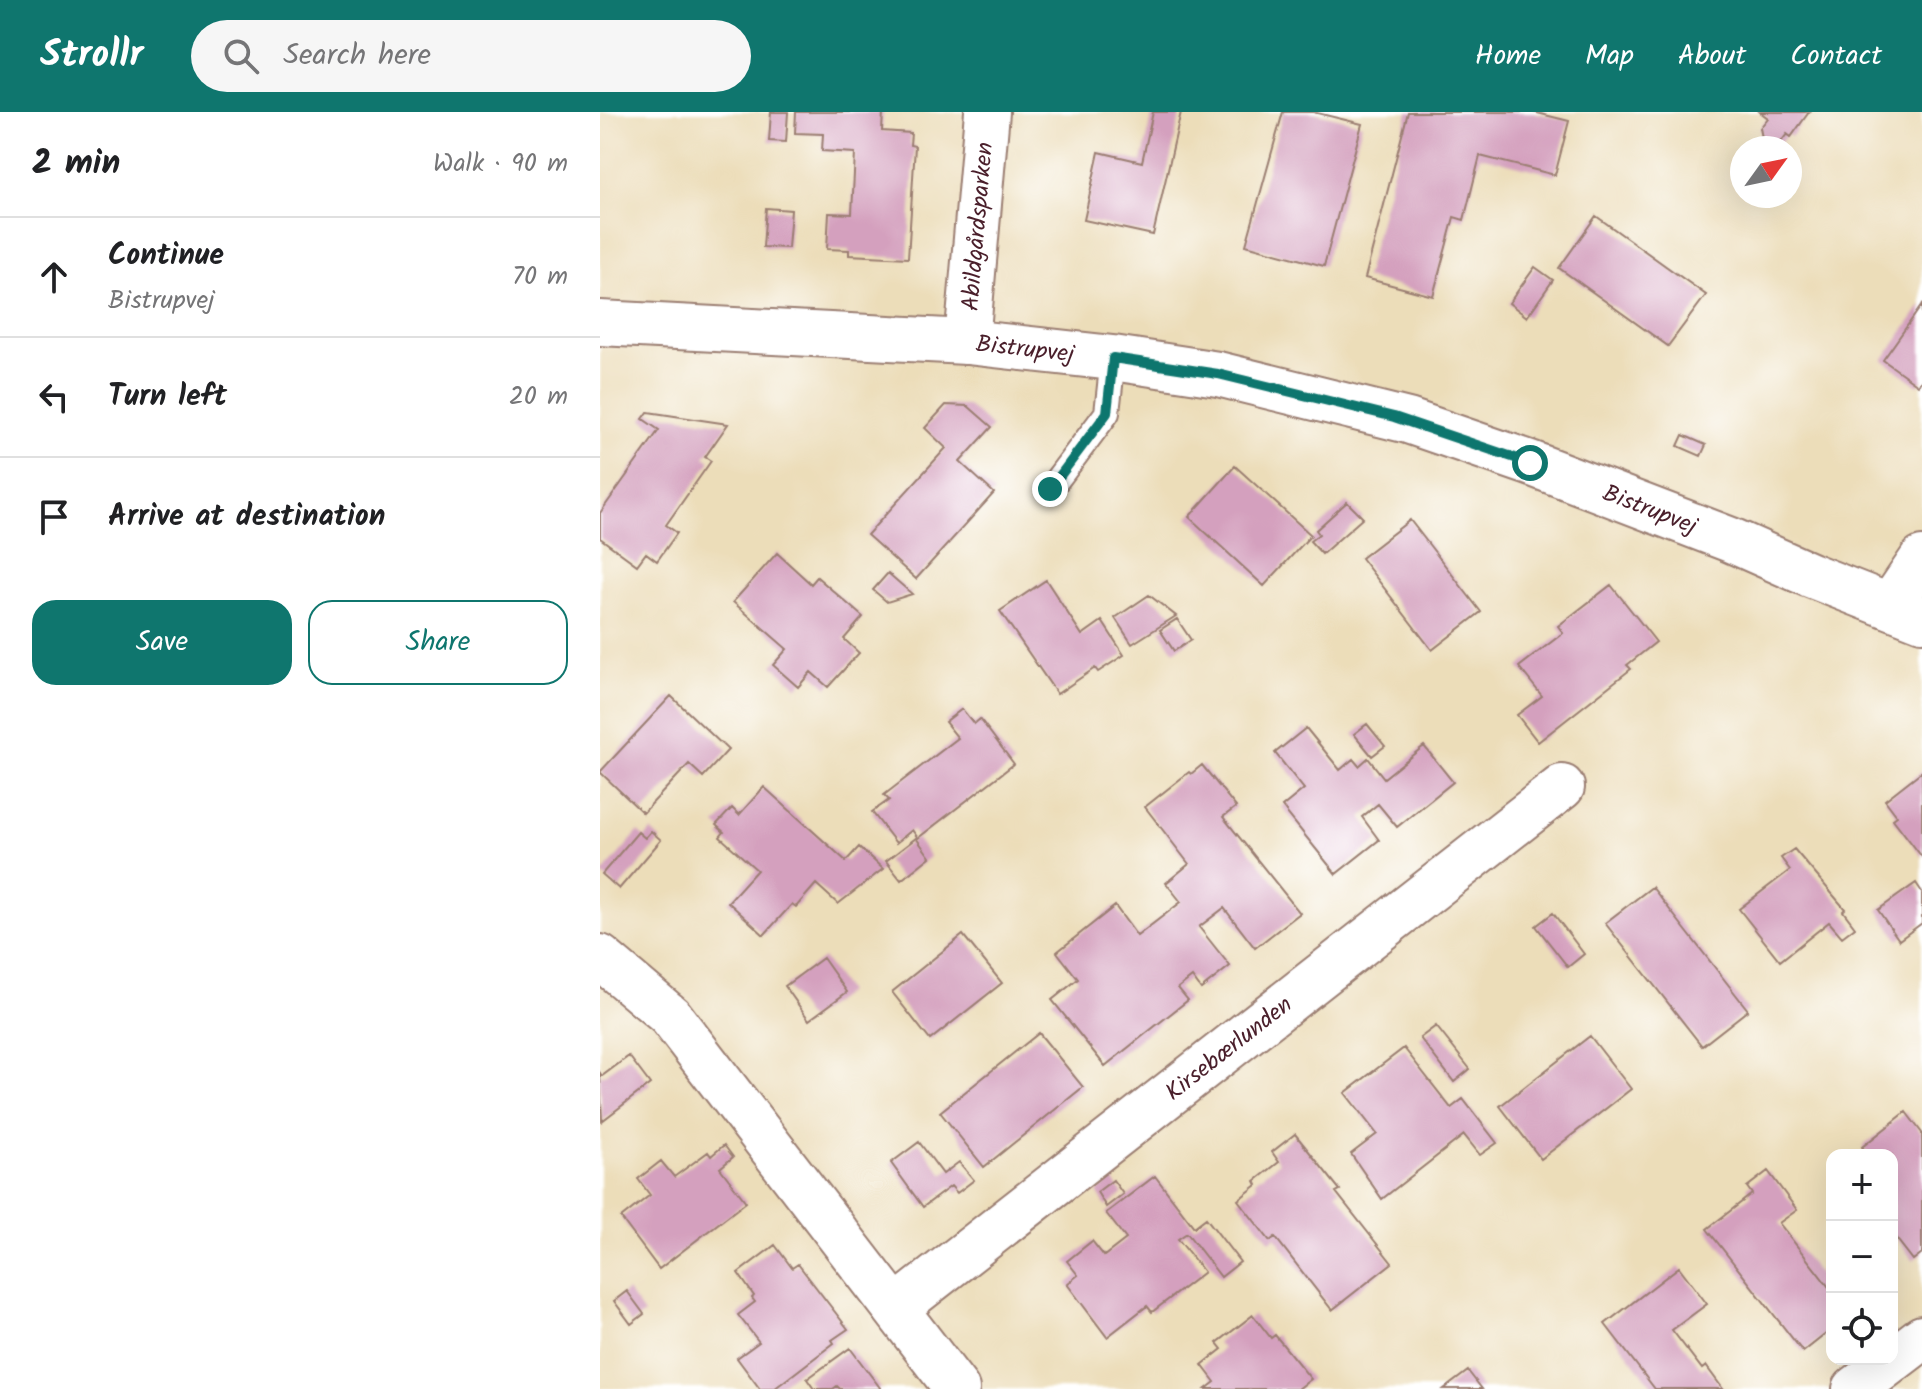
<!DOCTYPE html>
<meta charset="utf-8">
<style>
:root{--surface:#fff;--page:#f6f6f6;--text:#202124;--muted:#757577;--line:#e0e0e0;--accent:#0f766e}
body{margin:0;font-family:Kalam,sans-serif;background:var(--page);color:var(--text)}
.controls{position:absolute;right:24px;bottom:24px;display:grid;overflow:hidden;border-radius:16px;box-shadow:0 8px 32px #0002}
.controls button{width:72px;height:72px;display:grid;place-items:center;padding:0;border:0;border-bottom:2px solid var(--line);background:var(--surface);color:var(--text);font:40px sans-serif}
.compass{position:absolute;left:1130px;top:24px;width:72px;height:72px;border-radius:50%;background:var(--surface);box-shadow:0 8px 32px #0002;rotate:57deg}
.stop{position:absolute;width:24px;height:24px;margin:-18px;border:6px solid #0f766e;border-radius:50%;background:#fff}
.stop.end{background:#0f766e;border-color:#fff;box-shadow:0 2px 8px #0008}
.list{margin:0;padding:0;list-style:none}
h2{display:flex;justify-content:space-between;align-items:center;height:104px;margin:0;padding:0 32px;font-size:34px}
h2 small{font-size:26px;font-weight:400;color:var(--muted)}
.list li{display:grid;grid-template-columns:52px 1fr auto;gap:24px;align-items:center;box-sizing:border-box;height:120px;padding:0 32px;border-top:2px solid var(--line)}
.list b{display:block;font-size:30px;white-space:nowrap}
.list p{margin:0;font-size:26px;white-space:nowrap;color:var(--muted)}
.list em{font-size:26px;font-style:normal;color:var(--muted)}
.actions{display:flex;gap:16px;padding:24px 32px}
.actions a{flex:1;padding:18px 0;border:2px solid var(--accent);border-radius:24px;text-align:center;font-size:28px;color:var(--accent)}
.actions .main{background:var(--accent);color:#fff}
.icon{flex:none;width:44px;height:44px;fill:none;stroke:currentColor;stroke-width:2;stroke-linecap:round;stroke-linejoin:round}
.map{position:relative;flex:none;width:1322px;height:1277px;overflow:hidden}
header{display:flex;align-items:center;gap:48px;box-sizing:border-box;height:112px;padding:0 40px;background:var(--accent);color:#fff}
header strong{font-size:38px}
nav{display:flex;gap:44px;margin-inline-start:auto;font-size:28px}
.search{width:560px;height:72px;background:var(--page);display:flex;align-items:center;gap:20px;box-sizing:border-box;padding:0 28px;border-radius:44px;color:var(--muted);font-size:30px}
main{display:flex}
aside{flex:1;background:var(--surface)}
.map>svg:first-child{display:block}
</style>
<header>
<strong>Strollr</strong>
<div class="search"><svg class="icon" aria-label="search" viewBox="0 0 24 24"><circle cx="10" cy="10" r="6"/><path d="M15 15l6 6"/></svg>Search here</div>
<nav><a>Home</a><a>Map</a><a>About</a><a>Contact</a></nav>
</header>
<main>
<aside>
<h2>2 min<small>Walk · 90 m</small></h2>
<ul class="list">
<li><svg class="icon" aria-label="ahead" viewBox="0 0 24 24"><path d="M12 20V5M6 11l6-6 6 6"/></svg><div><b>Continue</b><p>Bistrupvej</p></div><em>70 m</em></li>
<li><svg class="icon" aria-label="left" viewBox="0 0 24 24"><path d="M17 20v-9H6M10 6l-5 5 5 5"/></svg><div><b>Turn left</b></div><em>20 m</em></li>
<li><svg class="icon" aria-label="arrive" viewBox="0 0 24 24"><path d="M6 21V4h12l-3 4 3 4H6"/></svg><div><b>Arrive at destination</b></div></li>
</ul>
<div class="actions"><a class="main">Save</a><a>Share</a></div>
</aside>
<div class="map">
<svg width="1322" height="1277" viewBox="0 0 1322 1277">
<rect width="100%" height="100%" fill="#fff"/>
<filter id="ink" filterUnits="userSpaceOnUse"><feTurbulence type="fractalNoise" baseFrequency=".0125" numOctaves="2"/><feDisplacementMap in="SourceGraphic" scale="16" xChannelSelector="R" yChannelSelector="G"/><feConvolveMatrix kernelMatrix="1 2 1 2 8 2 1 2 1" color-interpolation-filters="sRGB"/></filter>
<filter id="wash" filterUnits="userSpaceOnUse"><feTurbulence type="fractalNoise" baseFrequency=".006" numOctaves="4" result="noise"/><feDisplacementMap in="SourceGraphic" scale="32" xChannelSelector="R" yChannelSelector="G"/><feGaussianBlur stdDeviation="1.8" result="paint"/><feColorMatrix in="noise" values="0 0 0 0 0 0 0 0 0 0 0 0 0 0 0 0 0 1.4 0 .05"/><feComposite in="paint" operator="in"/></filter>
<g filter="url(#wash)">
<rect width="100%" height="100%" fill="#ecddb9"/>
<g id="blocks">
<path fill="#d4a0be" d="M 171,0 L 188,0 L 186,30 L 169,29 Z
M 196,0 L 283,0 L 282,19 L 311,21 L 310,33 L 315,34 L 308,146 L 249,143 L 249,138 L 227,137 L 229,101 L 252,102 L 255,41 L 222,39 L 223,22 L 195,21 Z
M 553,0 L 581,0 L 553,123 L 484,108 L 499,40 L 542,50 Z
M 683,0 L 713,0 L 762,12 L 724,154 L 646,133 Z
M 808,0 L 933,0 L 969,9 L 955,63 L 880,44 L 864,108 L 854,105 L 833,184 L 765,166 Z
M 1160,0 L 1209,0 L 1191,25 L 1187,22 L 1181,30 L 1172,31 L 1162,26 L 1160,16 L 1168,6 Z
M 166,96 L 191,98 L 188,136 L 163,135 Z
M 996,104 L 1106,183 L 1068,234 L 959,156 Z
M 935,155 L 953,168 L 927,205 L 909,191 Z
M 1322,193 L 1322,268 L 1318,273 L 1283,248 Z
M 346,293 L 368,294 L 392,315 L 360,350 L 394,381 L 316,467 L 267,423 L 346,336 L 325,316 Z
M 48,300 L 128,312 L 105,345 L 111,349 L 66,413 L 77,421 L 57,449 L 46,441 L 37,453 L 0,426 L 0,401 L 59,318 L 43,307 Z
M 1083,323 L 1106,333 L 1101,344 L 1078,334 Z
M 635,354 L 711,423 L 664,474 L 589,405 Z
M 747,390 L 763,406 L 722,442 L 710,429 L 719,422 L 716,418 Z
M 810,408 L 881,500 L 832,538 L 761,446 Z
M 177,441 L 211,472 L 217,465 L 263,505 L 244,527 L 259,541 L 228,575 L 211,560 L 198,575 L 173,553 L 187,537 L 133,490 Z
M 288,461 L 312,482 L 287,490 L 273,478 Z
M 446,468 L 482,523 L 502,509 L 524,543 L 498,560 L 495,556 L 457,582 L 400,499 Z
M 1011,473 L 1056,530 L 1027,553 L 1031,557 L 938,630 L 917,603 L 942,584 L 919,555 L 963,521 L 958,514 Z
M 549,483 L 576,504 L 532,532 L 515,506 Z
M 577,507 L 591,528 L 574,539 L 560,518 Z
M 71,584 L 128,638 L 103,665 L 89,652 L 43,701 L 0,660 Z
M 362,597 L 374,612 L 380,607 L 414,652 L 318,726 L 312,718 L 296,731 L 272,700 L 289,688 L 284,683 L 358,626 L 345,610 Z
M 767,612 L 785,634 L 772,644 L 754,622 Z
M 706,616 L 740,658 L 753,647 L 759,654 L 768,646 L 784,666 L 824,634 L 853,670 L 797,715 L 778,692 L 762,705 L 779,728 L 736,762 L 682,695 L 704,677 L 675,641 Z
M 602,653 L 636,695 L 623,705 L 700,801 L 655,836 L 624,796 L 599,815 L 630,854 L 601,877 L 592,865 L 578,876 L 588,888 L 505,954 L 452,888 L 478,867 L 457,840 L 515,794 L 537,824 L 581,790 L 566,771 L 589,752 L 545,695 L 589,660 L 591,662 Z
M 1322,659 L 1322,745 L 1293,707 L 1297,704 L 1285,688 Z
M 164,675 L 246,749 L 259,735 L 283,757 L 238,792 L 216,772 L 196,795 L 192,792 L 164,823 L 128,790 L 157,758 L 120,725 L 124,720 L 116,713 L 132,696 L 139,703 Z
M 51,719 L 61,728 L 19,777 L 2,762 L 38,720 L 45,726 Z
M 316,726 L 330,745 L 301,768 L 286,749 Z
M 1194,737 L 1245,797 L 1243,799 L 1255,815 L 1242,825 L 1229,810 L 1180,849 L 1139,797 L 1190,758 L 1181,746 Z
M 1316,771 L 1322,780 L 1322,811 L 1299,828 L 1278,798 Z
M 1052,775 L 1148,898 L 1102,934 L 1005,811 Z
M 953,801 L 984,842 L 968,855 L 936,814 Z
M 363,823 L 402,871 L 330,928 L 292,880 Z
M 223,846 L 247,880 L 209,908 L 185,874 Z
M 836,914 L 870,957 L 854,970 L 820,926 Z
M 439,921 L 483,975 L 384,1055 L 340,1000 Z
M 990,924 L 1031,977 L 941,1047 L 900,994 Z
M 804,936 L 851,996 L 863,987 L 897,1031 L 880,1043 L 864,1023 L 782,1087 L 751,1042 L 777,1022 L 745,981 Z
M 29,944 L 50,972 L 2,1009 L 0,961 L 2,964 Z
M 1306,1000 L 1322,1021 L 1322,1141 L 1313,1148 L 1292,1121 L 1292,1043 L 1269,1043 L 1262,1035 Z
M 695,1022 L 740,1078 L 736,1080 L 792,1151 L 732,1198 L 675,1125 L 670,1129 L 638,1088 L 657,1073 L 655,1069 L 679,1050 L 672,1040 Z
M 319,1030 L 343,1062 L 359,1050 L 374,1068 L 357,1081 L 351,1074 L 323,1095 L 291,1051 Z
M 124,1033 L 133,1045 L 120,1056 L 146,1090 L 59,1157 L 21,1106 L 50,1083 L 38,1067 L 61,1049 L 74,1065 L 108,1040 L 111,1044 Z
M 1168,1059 L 1197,1098 L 1179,1111 L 1232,1179 L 1232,1217 L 1203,1240 L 1107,1117 L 1152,1082 L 1147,1075 Z
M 555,1064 L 594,1115 L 606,1106 L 640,1150 L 621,1165 L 587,1121 L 578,1127 L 604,1160 L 552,1200 L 547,1194 L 507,1225 L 467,1172 L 478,1163 L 467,1149 L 492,1129 L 504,1144 L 526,1127 L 506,1101 Z
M 513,1068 L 523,1082 L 506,1095 L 497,1080 Z
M 175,1133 L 192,1156 L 198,1152 L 248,1217 L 232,1228 L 234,1231 L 174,1277 L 160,1277 L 137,1246 L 159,1230 L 138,1203 L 155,1190 L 152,1186 L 154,1184 L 138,1161 Z
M 1079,1155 L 1107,1192 L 1072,1218 L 1102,1257 L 1106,1254 L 1123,1277 L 1055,1277 L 1005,1212 Z
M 27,1179 L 44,1202 L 31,1212 L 14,1189 Z
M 653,1203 L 671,1226 L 675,1223 L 711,1267 L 698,1277 L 606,1277 L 615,1270 L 602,1253 L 622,1237 L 617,1231 Z
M 250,1236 L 281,1277 L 240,1277 L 237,1274 L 233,1277 L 214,1277 L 207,1267 Z
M 868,1259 L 882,1277 L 844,1277 Z"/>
</g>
</g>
<g filter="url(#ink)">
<use href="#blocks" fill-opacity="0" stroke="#9b7e72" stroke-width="2"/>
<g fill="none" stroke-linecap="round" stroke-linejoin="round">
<g stroke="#9b7e72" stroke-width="28">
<path id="service" d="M 450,377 L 507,301 L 513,246"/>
</g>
<g stroke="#9b7e72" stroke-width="48">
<g id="minor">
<path id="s1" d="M 367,230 L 387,0"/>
<path d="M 1290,494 L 1322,447"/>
<path d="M 0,845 L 70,904 L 357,1277"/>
<path id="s2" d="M 296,1196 L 962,675"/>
<path d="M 1255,1277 L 1322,1226"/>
</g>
</g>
<g stroke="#9b7e72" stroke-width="48">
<g id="secondary">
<path id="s3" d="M 0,211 L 367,230 L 513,246 L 618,262 L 808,309 L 930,351 L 1131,428 L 1210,463 L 1322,507"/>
</g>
</g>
<use href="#service" stroke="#fff" stroke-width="24"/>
<use href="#minor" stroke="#fff" stroke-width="44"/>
<use href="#secondary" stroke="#fff" stroke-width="44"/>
</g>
</g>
<g fill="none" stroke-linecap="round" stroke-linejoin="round" filter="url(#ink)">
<path stroke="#0f766e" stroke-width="10" d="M 450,377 L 507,301 L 513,246 L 618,262 L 794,305 L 930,351"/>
</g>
<g text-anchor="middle" stroke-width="6" stroke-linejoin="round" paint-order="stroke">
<g font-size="24" fill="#4a1f2b" stroke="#fff">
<text dy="8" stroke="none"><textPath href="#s1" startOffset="116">Abildgårdsparken</textPath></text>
<text dy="8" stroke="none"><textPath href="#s3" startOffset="426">Bistrupvej</textPath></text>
<text dy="8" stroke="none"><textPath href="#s3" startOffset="1074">Bistrupvej</textPath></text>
<text dy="8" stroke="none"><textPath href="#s2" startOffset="422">Kirsebærlunden</textPath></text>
</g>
</g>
</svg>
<div class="controls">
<button>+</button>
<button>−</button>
<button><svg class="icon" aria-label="locate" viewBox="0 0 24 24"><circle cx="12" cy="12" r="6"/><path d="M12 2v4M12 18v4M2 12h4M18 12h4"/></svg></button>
</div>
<svg class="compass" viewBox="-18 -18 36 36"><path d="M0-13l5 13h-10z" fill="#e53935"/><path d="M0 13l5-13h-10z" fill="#757577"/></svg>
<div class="stop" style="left:930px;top:351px"></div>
<div class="stop end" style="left:450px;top:377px"></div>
</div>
</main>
